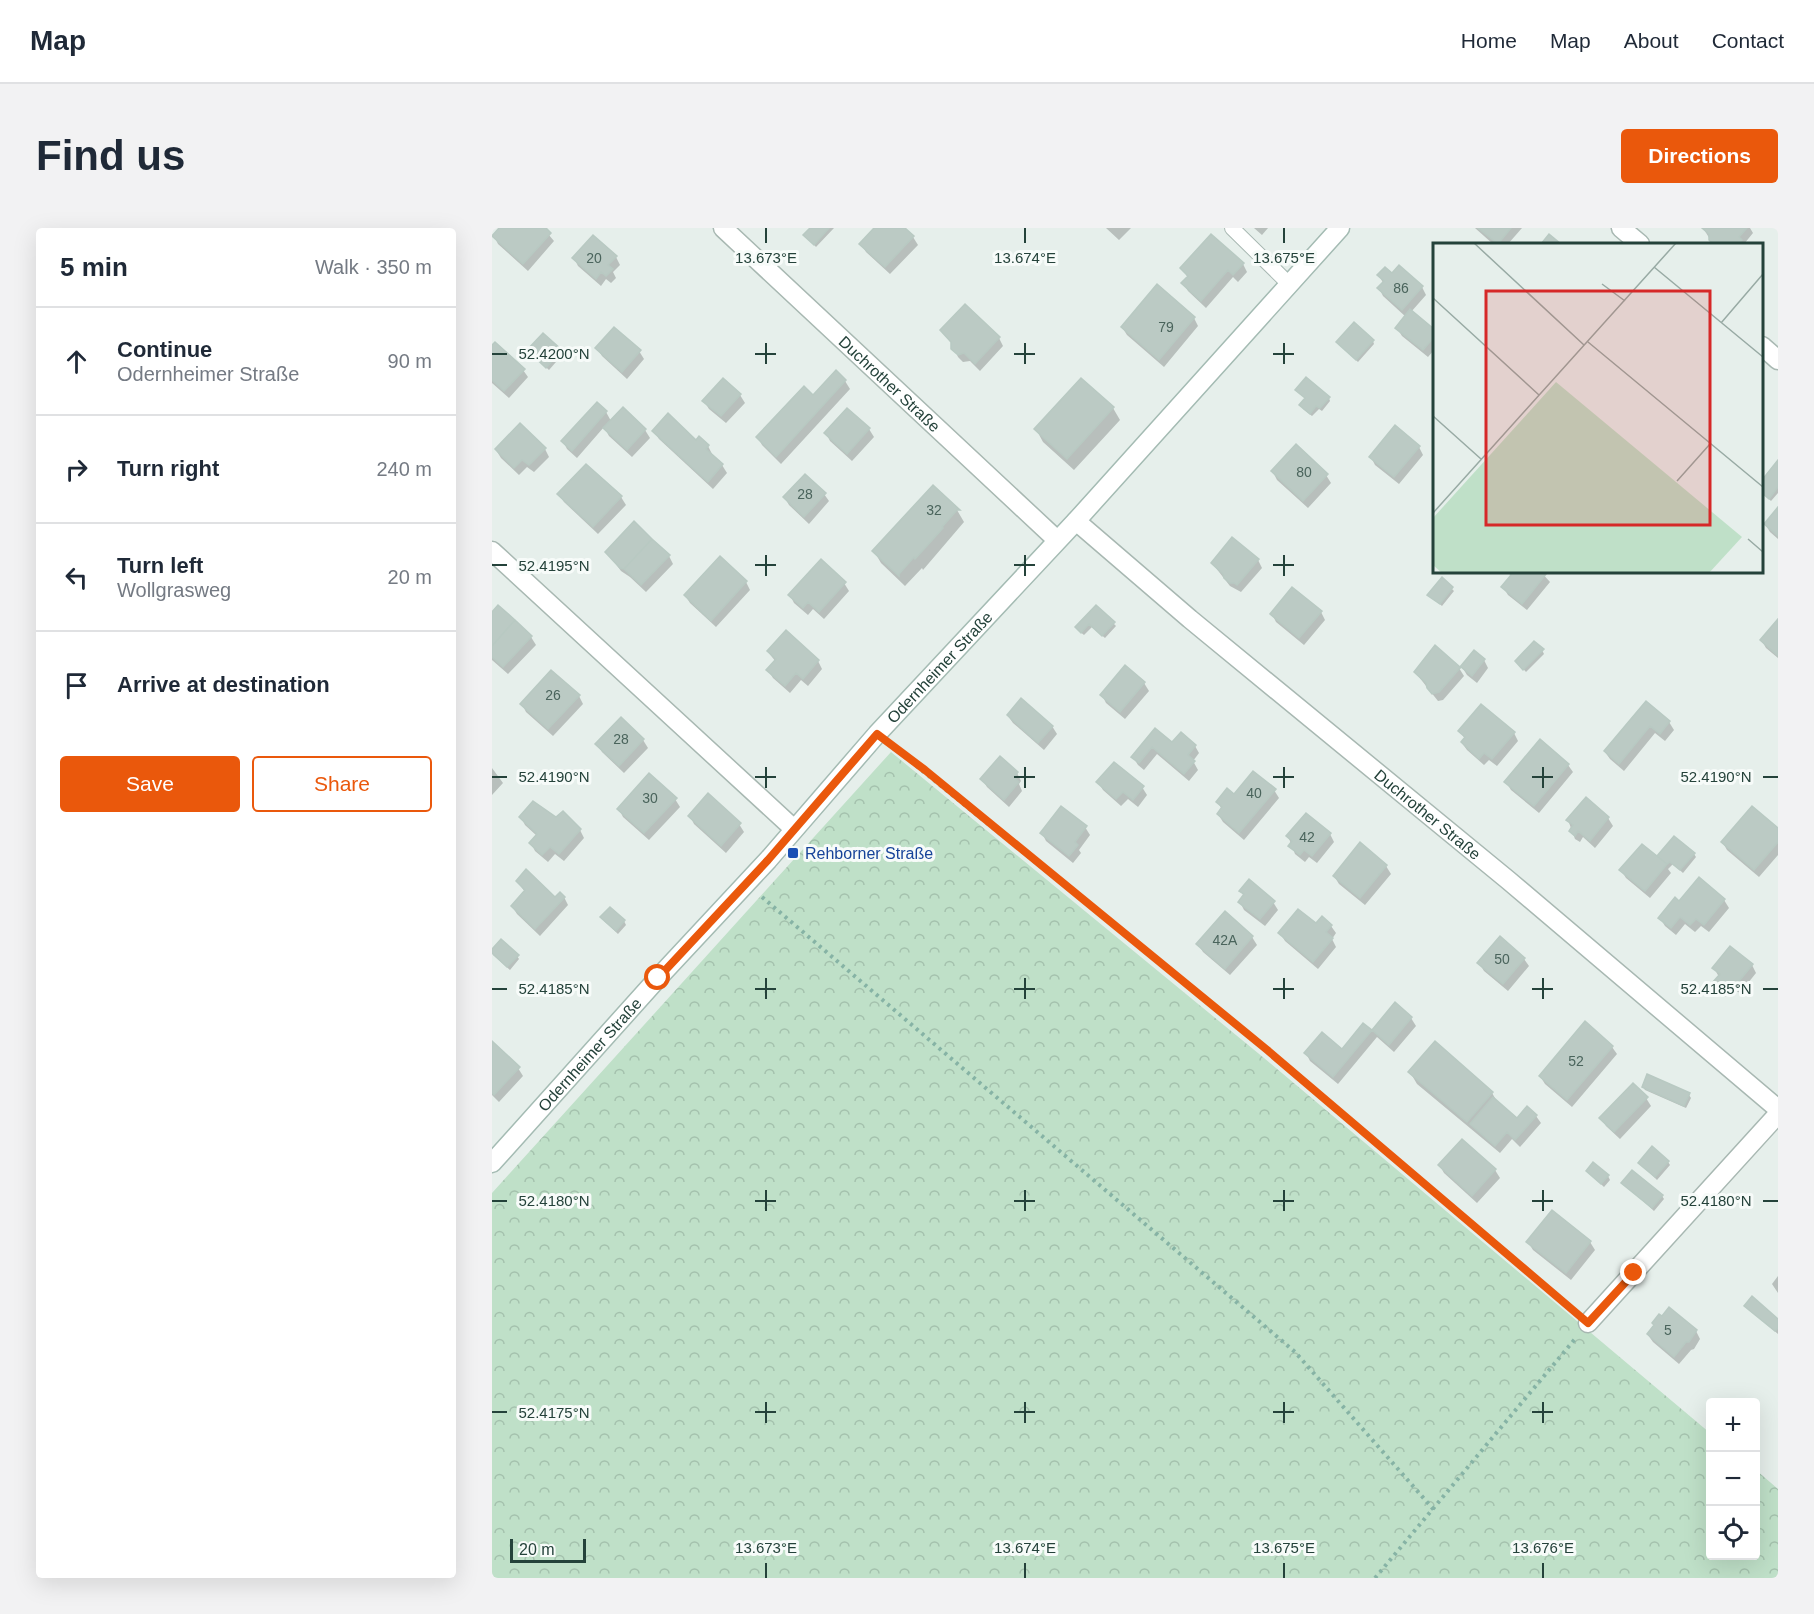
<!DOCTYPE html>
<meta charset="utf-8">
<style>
:root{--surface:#fff;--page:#f2f2f3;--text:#1f2937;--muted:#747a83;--line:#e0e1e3;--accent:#ea580c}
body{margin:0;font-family:Helvetica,sans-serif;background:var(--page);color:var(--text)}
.controls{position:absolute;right:18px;bottom:18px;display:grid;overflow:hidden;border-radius:6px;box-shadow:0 6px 24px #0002}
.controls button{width:54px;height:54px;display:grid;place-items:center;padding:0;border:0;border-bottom:2px solid var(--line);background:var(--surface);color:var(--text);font:30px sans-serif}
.scale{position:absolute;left:18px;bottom:15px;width:76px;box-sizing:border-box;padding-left:6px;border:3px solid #24423a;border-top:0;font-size:16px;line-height:21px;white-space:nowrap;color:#24423a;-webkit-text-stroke:4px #f7fbf9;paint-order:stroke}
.stop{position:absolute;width:18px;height:18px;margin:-14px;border:4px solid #ea580c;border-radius:50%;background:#fff}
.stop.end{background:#ea580c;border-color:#fff;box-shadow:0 2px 6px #0008}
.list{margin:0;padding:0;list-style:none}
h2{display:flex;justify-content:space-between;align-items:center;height:78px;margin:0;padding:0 24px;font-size:26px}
h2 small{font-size:20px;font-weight:400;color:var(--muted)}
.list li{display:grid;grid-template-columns:39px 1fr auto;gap:18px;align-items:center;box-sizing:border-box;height:108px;padding:0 24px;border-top:2px solid var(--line)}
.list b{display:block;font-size:22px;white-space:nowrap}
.list p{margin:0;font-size:20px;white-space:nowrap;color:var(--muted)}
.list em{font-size:20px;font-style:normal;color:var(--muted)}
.actions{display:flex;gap:12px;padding:18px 24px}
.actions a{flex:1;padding:14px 0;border:2px solid var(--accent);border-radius:6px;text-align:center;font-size:21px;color:var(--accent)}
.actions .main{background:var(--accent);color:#fff}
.icon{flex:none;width:33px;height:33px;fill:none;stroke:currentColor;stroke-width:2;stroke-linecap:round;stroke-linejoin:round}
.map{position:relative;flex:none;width:1286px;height:1350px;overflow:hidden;border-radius:6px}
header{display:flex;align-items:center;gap:36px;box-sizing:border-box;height:84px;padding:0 30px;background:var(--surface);border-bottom:2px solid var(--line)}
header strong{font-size:28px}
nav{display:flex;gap:33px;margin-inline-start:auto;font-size:21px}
.intro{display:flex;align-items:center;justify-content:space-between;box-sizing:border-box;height:144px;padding:0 36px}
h1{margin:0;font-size:42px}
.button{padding:15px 27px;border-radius:6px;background:var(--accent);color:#fff;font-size:21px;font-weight:700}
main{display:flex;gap:36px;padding:0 36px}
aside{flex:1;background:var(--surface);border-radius:6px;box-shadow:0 6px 24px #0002}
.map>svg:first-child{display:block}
</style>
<header>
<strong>Map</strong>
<nav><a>Home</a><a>Map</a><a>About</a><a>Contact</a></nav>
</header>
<div class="intro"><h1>Find us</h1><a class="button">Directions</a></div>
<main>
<aside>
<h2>5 min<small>Walk · 350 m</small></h2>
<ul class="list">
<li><svg class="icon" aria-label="ahead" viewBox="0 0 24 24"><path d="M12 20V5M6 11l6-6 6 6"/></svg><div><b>Continue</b><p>Odernheimer Straße</p></div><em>90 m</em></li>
<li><svg class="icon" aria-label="right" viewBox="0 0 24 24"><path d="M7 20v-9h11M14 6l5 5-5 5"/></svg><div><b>Turn right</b></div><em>240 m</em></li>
<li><svg class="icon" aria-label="left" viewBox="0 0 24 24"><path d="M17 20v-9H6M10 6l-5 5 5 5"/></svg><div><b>Turn left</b><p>Wollgrasweg</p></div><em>20 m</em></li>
<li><svg class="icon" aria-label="arrive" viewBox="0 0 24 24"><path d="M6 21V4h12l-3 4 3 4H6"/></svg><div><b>Arrive at destination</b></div></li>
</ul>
<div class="actions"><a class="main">Save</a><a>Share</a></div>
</aside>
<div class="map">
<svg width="1286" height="1350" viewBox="0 0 1286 1350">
<defs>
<pattern id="forest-crowns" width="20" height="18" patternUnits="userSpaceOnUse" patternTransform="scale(1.5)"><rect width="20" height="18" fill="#bfe0c8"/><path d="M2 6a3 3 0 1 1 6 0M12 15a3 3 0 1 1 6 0" fill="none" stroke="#a4c1ad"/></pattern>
</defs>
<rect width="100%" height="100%" fill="#e6efeb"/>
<path fill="url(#forest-crowns)" d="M 399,524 L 772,830 L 1218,1205 L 1218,1328 L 1264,1328 L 1264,1242 L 1286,1261 L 1286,1350 L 0,1350 L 0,965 Z"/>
<path fill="#0003" d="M 9,0 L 51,0 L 62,13 L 36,43 L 6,16 L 2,8 Z
M 320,0 L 342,0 L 324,19 L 313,7 Z
M 384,0 L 411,0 L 421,9 L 426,17 L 398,46 L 374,24 L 369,16 Z
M 614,0 L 639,0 L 627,12 Z
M 762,0 L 776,0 L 770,7 Z
M 983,0 L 1030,0 L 1016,16 L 1001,16 Z
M 1211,0 L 1258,0 L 1261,5 L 1252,16 L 1221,16 Z
M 102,9 L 124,29 L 128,37 L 121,44 L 124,50 L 119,55 L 114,51 L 109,58 L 86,38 L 82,30 Z
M 751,36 L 755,44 L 746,54 L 741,49 L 714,80 L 696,63 L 691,55 L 696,50 L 690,40 Z
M 887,47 L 900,47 L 930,59 L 934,67 L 919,84 L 942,103 L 942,122 L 936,129 L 910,108 L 905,100 L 914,89 L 891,68 L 887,60 L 891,55 Z
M 665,58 L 702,90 L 706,98 L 672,139 L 635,107 L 630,99 Z
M 449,103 L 507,110 L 511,118 L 488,143 L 478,133 L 471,134 L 466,129 L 461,117 Z
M 52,107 L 71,126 L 57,142 L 37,123 Z
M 881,113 L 882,116 L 866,134 L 846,115 Z
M 0,120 L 31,142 L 36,149 L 17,170 L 0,155 Z
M 105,120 L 147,123 L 152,131 L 135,151 L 110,128 Z
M 344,144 L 353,153 L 358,161 L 289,236 L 270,217 L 266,209 L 321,169 Z
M 805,162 L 837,170 L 838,173 L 830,183 L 827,181 L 820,188 L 811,181 L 809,177 L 814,171 Z
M 248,167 L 253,175 L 234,195 L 217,181 L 212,173 Z
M 105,176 L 114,184 L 119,193 L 131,181 L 153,202 L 158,210 L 140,229 L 117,208 L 112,199 L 85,230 L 75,221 L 71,213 Z
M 621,180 L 628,192 L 582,242 L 551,214 L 544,201 Z
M 356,182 L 377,201 L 382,209 L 360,233 L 338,213 L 334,205 Z
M 162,203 L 216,218 L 220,226 L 219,227 L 230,237 L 235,245 L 221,261 L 167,211 Z
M 927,219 L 931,227 L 907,256 L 883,237 L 879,229 Z
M 53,221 L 57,229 L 42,244 L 35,239 L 27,247 L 9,230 L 4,222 Z
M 1286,234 L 1286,265 L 1279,273 L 1270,265 L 1270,254 Z
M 95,238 L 129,269 L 134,277 L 106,306 L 72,274 L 67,267 Z
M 781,244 L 834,247 L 839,255 L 816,280 L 785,252 Z
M 441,260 L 465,282 L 472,294 L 431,342 L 430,340 L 413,358 L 389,335 L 382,323 Z
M 332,266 L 337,273 L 317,296 L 297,277 L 293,270 Z
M 1286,281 L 1286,311 L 1278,304 L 1273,296 Z
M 115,324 L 177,328 L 181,336 L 154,364 L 138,349 L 129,343 Z
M 766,332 L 770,340 L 749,364 L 738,358 L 720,335 Z
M 1019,344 L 1049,344 L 1058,354 L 1035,382 L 1016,367 L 1011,359 L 1021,347 Z
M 950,351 L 962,363 L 950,378 L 937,367 Z
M 254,354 L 258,362 L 224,399 L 198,375 L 193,367 Z
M 352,355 L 357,363 L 332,391 L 321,381 L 316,387 L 302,375 L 298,367 Z
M 605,379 L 624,398 L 613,410 L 600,399 L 592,407 L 587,403 Z
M 829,384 L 833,392 L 812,417 L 784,394 L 780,386 Z
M 0,386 L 39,409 L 44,417 L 16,446 L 0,432 Z
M 1286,394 L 1286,430 L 1274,420 L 1270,413 Z
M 1050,422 L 1052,426 L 1034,444 L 1024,433 Z
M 276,424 L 326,433 L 330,441 L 316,458 L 309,452 L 298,465 L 281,450 L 276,442 L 284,434 Z
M 992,432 L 996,440 L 985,455 L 975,447 L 970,439 Z
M 634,439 L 652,455 L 657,463 L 633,491 L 614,475 L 610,467 Z
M 967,440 L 972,448 L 951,472 L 946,473 L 923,444 Z
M 87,468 L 91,476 L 61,508 L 34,484 L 30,476 Z
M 1154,475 L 1177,494 L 1182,502 L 1173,513 L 1163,505 L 1132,543 L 1118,531 L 1113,524 Z
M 516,488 L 560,498 L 565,506 L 552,522 L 521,495 Z
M 129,492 L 151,512 L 156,520 L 132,545 L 110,524 L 105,516 Z
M 663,503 L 681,517 L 703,518 L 707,525 L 701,533 L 706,542 L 697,553 L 665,526 L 652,542 L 646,537 L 641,529 Z
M 968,503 L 1022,505 L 1026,513 L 1005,538 L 997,532 L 992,537 L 975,522 L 970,515 L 973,511 Z
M 1076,537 L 1081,544 L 1047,585 L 1019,562 L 1014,554 Z
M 0,540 L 11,555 L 0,567 Z
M 525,545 L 529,553 L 527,556 L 530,563 L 517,579 L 495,559 L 490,551 Z
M 606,554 L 650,559 L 655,567 L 646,579 L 636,571 L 629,578 L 611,562 Z
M 782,562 L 787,570 L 752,612 L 731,594 L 726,586 L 730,582 L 726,574 Z
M 183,571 L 188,579 L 157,612 L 131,589 L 127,581 Z
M 198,588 L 247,596 L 252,604 L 234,625 L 202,596 Z
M 29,589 L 64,591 L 88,602 L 92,610 L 72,633 L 63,626 L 56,634 L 43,623 L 39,615 L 45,608 L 33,597 Z
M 1116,590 L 1121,598 L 1103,620 L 1091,609 L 1088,614 L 1083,611 L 1076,592 Z
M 593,599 L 598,607 L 587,622 L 589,625 L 581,635 L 554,613 L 550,605 Z
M 1286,602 L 1286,627 L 1267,649 L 1235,622 L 1231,615 Z
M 838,606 L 842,614 L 825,635 L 817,629 L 813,634 L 803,626 L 796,608 Z
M 1202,626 L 1204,629 L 1191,645 L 1181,636 L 1176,641 L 1179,645 L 1158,670 L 1134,650 L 1129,642 Z
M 894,638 L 899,646 L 873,677 L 847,656 L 842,648 Z
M 1207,651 L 1232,672 L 1237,680 L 1217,704 L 1209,698 L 1203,704 L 1193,696 L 1184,707 L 1173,698 L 1168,690 L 1187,675 Z
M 25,653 L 63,671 L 72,669 L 76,677 L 48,708 L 25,686 L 20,678 L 33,664 Z
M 749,663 L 781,674 L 786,682 L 773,698 L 752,682 L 748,674 L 752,669 Z
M 112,693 L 132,693 L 134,697 L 126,706 Z
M 824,697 L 839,698 L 844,705 L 840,711 L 844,719 L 826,741 L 793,713 L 788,705 Z
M 760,709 L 765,717 L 738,747 L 711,724 L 706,716 Z
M 0,723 L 25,728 L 27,731 L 18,742 L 1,727 Z
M 1032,731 L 1037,738 L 1016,763 L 992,743 L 987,735 Z
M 1260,737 L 1264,745 L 1248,765 L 1241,761 L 1233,769 L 1227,763 L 1222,756 L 1227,749 L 1222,740 Z
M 903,776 L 919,790 L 924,798 L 902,824 L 885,809 L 846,856 L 818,833 L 814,825 L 850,823 L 871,797 L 880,804 Z
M 0,815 L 26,840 L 31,848 L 7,874 L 0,867 Z
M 1120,819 L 1125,826 L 1080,879 L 1053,856 L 1048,848 Z
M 918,844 L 1000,865 L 1006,875 L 1025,892 L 1044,888 L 1049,895 L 1028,919 L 1020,911 L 1008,925 L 925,856 Z
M 1151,859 L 1197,867 L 1199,870 L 1194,880 L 1153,862 Z
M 1154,870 L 1159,878 L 1128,911 L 1114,898 L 1109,890 Z
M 970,913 L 1003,942 L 1008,950 L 985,975 L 952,945 L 948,938 Z
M 1176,934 L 1178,937 L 1165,952 L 1148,935 Z
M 1096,944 L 1116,948 L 1118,952 L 1112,959 Z
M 1131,955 L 1170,968 L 1172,971 L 1162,983 Z
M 1036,1014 L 1098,1014 L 1103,1022 L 1079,1052 L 1041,1022 Z
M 1286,1048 L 1286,1065 L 1280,1056 Z
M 1254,1078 L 1286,1093 L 1286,1106 L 1256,1081 Z
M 1204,1103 L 1208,1111 L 1202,1121 L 1199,1122 L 1187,1136 L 1161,1114 L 1156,1107 Z"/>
<path fill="#bbcac4" stroke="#b8c9c2" stroke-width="1.5" d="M 7,0 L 54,0 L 59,5 L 31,36 L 0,8 Z
M 318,0 L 337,0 L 322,17 L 311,7 Z
M 382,0 L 413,0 L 422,8 L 393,39 L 367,16 Z
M 986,0 L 1019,0 L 1006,16 Z
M 1210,0 L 1255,0 L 1247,9 L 1250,12 L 1246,16 L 1221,16 L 1217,12 L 1217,6 Z
M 719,6 L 752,35 L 741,47 L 736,42 L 709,73 L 689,55 L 696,48 L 688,40 Z
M 1057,6 L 1069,16 L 1049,16 Z
M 101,7 L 125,28 L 116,37 L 121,41 L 114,48 L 109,44 L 104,51 L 80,30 Z
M 907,37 L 931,58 L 910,82 L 885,60 L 892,53 L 885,47 L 893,39 L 900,45 Z
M 665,56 L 703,89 L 667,132 L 629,99 Z
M 473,76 L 508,109 L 483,136 L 472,125 L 466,127 L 459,121 L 459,114 L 448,102 Z
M 918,81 L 942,101 L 942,109 L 931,122 L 903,100 Z
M 862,94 L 882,112 L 864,132 L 844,114 Z
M 122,99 L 149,122 L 130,144 L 103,120 Z
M 51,105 L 70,122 L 54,140 L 35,122 Z
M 3,114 L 33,141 L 12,163 L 0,152 L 0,117 Z
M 344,142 L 354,152 L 284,229 L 264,209 L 312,158 L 321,167 Z
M 814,149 L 838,169 L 828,180 L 824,178 L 818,186 L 807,177 L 813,170 L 803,162 Z
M 231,150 L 249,166 L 229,188 L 210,173 Z
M 589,150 L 622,179 L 575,231 L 542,201 Z
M 105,174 L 115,183 L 80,223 L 69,213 Z
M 131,179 L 154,201 L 135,222 L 111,200 Z
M 355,180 L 378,200 L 355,226 L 332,205 Z
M 176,185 L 204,212 L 207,208 L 217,217 L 214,221 L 231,236 L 216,254 L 160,203 Z
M 28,195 L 54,220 L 37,237 L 30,232 L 22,240 L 3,221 Z
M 903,197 L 928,218 L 902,249 L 877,229 Z
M 804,216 L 836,246 L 811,273 L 779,243 Z
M 1286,232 L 1286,259 L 1277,271 L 1270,265 L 1270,252 Z
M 94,236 L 130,268 L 101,299 L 65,266 Z
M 313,246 L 334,265 L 312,289 L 291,269 Z
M 441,257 L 468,282 L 465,282 L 450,299 L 451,300 L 423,331 L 422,329 L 407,346 L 407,348 L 380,323 Z
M 1286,279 L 1286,308 L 1272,296 Z
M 142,293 L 160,311 L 132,341 L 128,340 L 113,324 Z
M 740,309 L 767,331 L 745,357 L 742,355 L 738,355 L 732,350 L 731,346 L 719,335 Z
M 160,311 L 178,327 L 149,357 L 132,341 Z
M 228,328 L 255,353 L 219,393 L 192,367 Z
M 329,331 L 354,354 L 327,384 L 316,374 L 311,380 L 296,367 Z
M 1017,344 L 1052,344 L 1054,346 L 1030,376 L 1009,359 L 1019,347 Z
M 950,349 L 961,359 L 948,376 L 935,367 Z
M 800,359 L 830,383 L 807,410 L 778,386 Z
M 6,377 L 23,392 L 0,418 L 0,384 Z
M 604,377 L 623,394 L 610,408 L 597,396 L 589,405 L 583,399 Z
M 1286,391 L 1286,428 L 1268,412 Z
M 23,392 L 40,408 L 11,439 L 0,429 L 0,418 Z
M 294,402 L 327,432 L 311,451 L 304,445 L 293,458 L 274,442 L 284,431 L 275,423 Z
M 1042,413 L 1052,421 L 1031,442 L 1023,433 Z
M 943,417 L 968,439 L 982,422 L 993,431 L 980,448 L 969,439 L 947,464 L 940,466 L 935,460 L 934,455 L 922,444 Z
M 633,437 L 653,454 L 628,484 L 608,467 Z
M 59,442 L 88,467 L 56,501 L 28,476 Z
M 529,470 L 561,498 L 546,515 L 515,487 Z
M 1154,473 L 1178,493 L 1168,506 L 1158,498 L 1127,536 L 1112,523 Z
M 989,476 L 1023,504 L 1000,531 L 992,525 L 987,531 L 969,514 L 973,509 L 966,503 Z
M 129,489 L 152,511 L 127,538 L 103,516 Z
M 663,500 L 680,514 L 689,504 L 704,517 L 696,527 L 703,533 L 692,546 L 660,519 L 647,535 L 639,529 Z
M 1048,511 L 1077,536 L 1042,578 L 1012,554 Z
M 508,528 L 526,544 L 522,549 L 527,554 L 512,572 L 488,551 Z
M 622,534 L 652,558 L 641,572 L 631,564 L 624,571 L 604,554 Z
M 761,543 L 784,561 L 747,605 L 725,586 L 730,579 L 724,574 L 735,560 L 742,566 Z
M 157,545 L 185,570 L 152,605 L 125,581 Z
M 216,565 L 249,595 L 229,618 L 196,588 Z
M 1094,569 L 1117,589 L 1098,613 L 1086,603 L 1083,608 L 1077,603 L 1081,597 L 1074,592 Z
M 41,573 L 64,589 L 71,583 L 89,601 L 67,626 L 58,619 L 50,627 L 37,615 L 45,606 L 27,589 Z
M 569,578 L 595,598 L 583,614 L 586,617 L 577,628 L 548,605 Z
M 1260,578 L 1286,600 L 1286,614 L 1262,642 L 1229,614 Z
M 814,585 L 839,605 L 820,628 L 812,622 L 808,627 L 796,618 L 800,613 L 794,608 Z
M 1182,608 L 1203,625 L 1188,642 L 1178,634 L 1175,636 L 1165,628 Z
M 868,614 L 895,637 L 868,670 L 841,648 Z
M 1150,616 L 1175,636 L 1153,663 L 1127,642 Z
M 34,641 L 63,669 L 68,664 L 73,669 L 43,701 L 19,678 L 33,662 L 24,653 Z
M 1207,649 L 1233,671 L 1212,697 L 1204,691 L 1198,697 L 1188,689 L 1179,700 L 1166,690 L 1183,669 L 1187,673 Z
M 757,651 L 783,673 L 768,691 L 746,674 L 752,666 L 747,663 Z
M 118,679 L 133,692 L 124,703 L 108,689 Z
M 806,681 L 824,695 L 830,688 L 840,697 L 834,704 L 841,710 L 821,734 L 786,705 Z
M 733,683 L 761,708 L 733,741 L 704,716 Z
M 1008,708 L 1033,730 L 1011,756 L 985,735 Z
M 9,711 L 27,727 L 15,739 L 0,725 L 0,721 Z
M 1238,718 L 1261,736 L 1243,758 L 1236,754 L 1228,763 L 1220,755 L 1228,746 L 1220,740 Z
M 903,774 L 920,789 L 897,817 L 880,802 L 841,849 L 812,825 L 830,804 L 850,821 L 871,795 L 880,802 Z
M 1093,793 L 1121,818 L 1075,872 L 1047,848 Z
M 0,813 L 28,839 L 2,867 L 0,865 Z
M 943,813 L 1001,864 L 975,894 L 916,844 Z
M 1155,846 L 1198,865 L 1192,878 L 1150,859 Z
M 1141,855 L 1156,869 L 1122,904 L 1107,890 Z
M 1001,869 L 1025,890 L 1035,878 L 1045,887 L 1023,912 L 1015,904 L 1003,918 L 978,896 Z
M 970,911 L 1004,941 L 980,968 L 946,937 Z
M 1160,918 L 1177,933 L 1163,949 L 1146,935 Z
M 1101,934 L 1117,947 L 1109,956 L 1094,943 Z
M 1140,942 L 1171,967 L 1160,980 L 1129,955 Z
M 1060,982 L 1099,1013 L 1074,1045 L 1034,1014 Z
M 1260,1068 L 1286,1091 L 1286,1100 L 1283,1103 L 1252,1078 Z
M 1177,1079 L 1205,1102 L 1197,1114 L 1194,1114 L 1182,1129 L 1155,1106 L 1162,1097 L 1160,1095 L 1167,1086 L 1170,1088 Z"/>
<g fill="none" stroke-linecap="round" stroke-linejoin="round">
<g stroke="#a8b8b2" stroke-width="16">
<path id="lane" d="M 740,0 L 797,56"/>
</g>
<g stroke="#a8b8b2" stroke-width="21">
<g id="street">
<path id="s1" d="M 231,0 L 565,312"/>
<path d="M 1129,0 L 1148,16"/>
<path d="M 1270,118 L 1286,132"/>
<path id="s2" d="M 584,293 L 698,391 L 1016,652 L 1286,881"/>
<path d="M 0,323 L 302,601"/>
<path d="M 1096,1095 L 1286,886"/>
</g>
</g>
<g stroke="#a4bbb3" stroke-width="21">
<g id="secondary">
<path id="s3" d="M 0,935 L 166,750 L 276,632 L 385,506 L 584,293 L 848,0"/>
</g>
</g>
<path stroke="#86b3a5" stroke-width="4" stroke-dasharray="3 4.5" stroke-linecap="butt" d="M 401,519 L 774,821 L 1081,1082
M 270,669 L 803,1124 L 942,1282
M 883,1350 L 1083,1111"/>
<use href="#lane" stroke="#fff" stroke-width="14"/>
<use href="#street" stroke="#fff" stroke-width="18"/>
<use href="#secondary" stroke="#fff" stroke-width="18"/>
</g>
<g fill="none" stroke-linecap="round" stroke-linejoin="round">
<path stroke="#ea580c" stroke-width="8" d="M 166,750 L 276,632 L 385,506 L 433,542 L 774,821 L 1096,1095 L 1142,1045"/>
</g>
<path fill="none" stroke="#24423a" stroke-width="2" d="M 274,0 L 274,15M 533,0 L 533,15M 792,0 L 792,15M 274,115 L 274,136M 533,115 L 533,136M 792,115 L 792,136M 0,126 L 15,126M 263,126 L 284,126M 522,126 L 543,126M 781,126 L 802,126M 274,327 L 274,348M 533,327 L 533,348M 792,327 L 792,348M 0,337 L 15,337M 263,337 L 284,337M 522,337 L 543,337M 781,337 L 802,337M 274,539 L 274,560M 533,539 L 533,560M 792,539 L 792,560M 1051,539 L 1051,560M 0,549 L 15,549M 263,549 L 284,549M 522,549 L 543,549M 781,549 L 802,549M 1040,549 L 1061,549M 1271,549 L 1286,549M 274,750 L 274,771M 533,750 L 533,771M 792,750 L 792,771M 1051,750 L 1051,771M 0,761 L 15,761M 263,761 L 284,761M 522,761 L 543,761M 781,761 L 802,761M 1040,761 L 1061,761M 1271,761 L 1286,761M 274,962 L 274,983M 533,962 L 533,983M 792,962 L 792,983M 1051,962 L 1051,983M 0,973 L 15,973M 263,973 L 284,973M 522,973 L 543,973M 781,973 L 802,973M 1040,973 L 1061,973M 1271,973 L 1286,973M 274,1174 L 274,1195M 533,1174 L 533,1195M 792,1174 L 792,1195M 1051,1174 L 1051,1195M 0,1184 L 15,1184M 263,1184 L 284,1184M 522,1184 L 543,1184M 781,1184 L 802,1184M 1040,1184 L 1061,1184M 274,1335 L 274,1350M 533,1335 L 533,1350M 792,1335 L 792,1350M 1051,1335 L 1051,1350"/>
<rect fill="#1a4fb4" stroke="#f7fbf9" stroke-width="2" x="295" y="619" width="12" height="12" rx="3"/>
<g text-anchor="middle" stroke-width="6" stroke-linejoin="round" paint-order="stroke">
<g font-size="14" fill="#4a645c">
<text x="102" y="35">20</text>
<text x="909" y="65">86</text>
<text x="674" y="104">79</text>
<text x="812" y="249">80</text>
<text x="313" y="271">28</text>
<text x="442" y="287">32</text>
<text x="61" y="472">26</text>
<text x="129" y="516">28</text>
<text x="762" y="570">40</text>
<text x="158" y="575">30</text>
<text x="815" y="614">42</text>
<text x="733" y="717">42A</text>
<text x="1010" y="736">50</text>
<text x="1084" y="838">52</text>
<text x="1176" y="1107">5</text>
</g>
<g font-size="16" fill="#24423a" stroke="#f7fbf9">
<text dy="6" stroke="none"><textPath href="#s1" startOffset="228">Duchrother Straße</textPath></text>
<text dy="6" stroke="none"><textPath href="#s3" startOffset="668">Odernheimer Straße</textPath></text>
<text dy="6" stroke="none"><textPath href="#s2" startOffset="458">Duchrother Straße</textPath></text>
<text dy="6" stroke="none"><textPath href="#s3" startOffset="146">Odernheimer Straße</textPath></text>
</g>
<g font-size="16" fill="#164399" stroke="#f7fbf9" text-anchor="start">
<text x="313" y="631">Rehborner Straße</text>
</g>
</g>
<g transform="translate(941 15)">
<rect width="330" height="330" fill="#e6efeb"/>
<path d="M 123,139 L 309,294 L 276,330 L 9,330 L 0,322 L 0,275 Z" fill="#bfe0c8"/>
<path fill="none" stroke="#98aaa4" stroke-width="1.5" d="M 41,0 L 151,102M 221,24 L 330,114M 169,41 L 192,58M 0,55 L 106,152M 288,80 L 330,31M 155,99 L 330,244M 0,173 L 48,216M 244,238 L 277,201M 0,270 L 243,0M 315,296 L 330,309"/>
<path fill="#d62828" fill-opacity="0.15" stroke="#d62828" stroke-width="3" d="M 53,48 L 277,48 L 277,282 L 53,282 Z"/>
<rect width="330" height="330" fill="none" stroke="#24423a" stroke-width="3"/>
</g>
<g font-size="15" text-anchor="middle" fill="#24423a" stroke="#f7fbf9" stroke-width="6" stroke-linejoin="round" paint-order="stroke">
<text x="274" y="35">13.673°E</text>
<text x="533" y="35">13.674°E</text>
<text x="792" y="35">13.675°E</text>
<text x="62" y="131">52.4200°N</text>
<text x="62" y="343">52.4195°N</text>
<text x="62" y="554">52.4190°N</text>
<text x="1224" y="554">52.4190°N</text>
<text x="62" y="766">52.4185°N</text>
<text x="1224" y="766">52.4185°N</text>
<text x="62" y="978">52.4180°N</text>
<text x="1224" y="978">52.4180°N</text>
<text x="62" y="1190">52.4175°N</text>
<text x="274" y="1325">13.673°E</text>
<text x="533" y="1325">13.674°E</text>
<text x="792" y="1325">13.675°E</text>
<text x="1051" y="1325">13.676°E</text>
</g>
</svg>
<div class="controls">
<button>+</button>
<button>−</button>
<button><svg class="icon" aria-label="locate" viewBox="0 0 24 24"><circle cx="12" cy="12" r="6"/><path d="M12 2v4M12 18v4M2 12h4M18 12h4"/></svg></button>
</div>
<div class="scale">20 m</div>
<div class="stop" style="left:166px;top:750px"></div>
<div class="stop end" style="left:1142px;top:1045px"></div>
</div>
</main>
